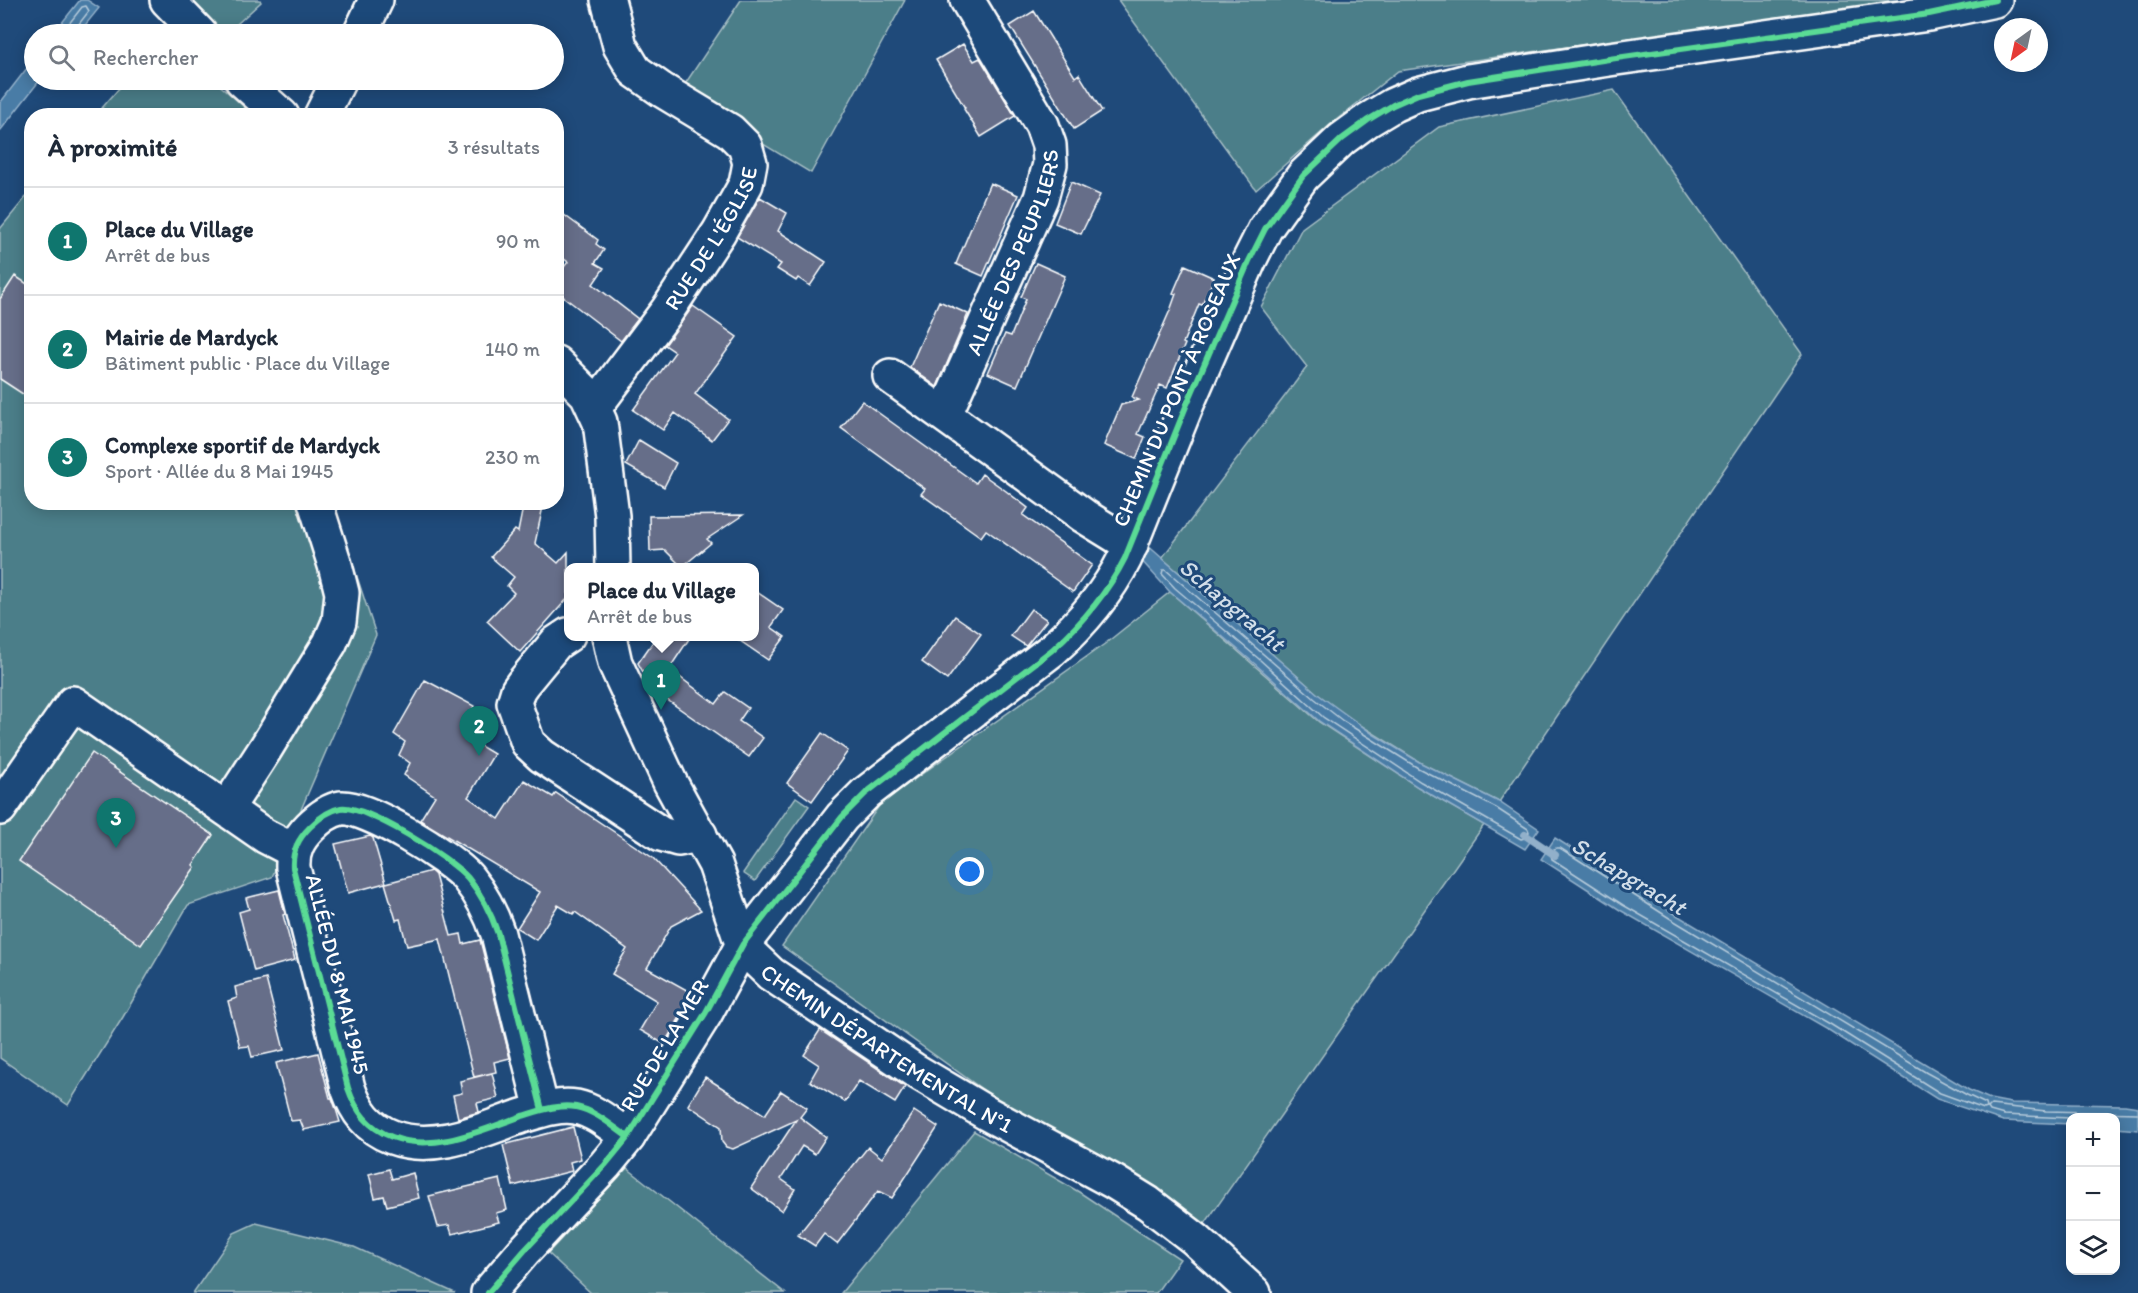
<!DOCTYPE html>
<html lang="fr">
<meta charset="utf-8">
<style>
:root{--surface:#fff;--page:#f2f2f3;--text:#1f2937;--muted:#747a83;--line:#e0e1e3;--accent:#0f766e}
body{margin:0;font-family:Itim,sans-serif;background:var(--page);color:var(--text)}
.controls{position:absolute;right:18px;bottom:18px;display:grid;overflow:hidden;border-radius:12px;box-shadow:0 3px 15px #0003}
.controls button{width:54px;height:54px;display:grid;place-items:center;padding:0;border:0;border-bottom:2px solid var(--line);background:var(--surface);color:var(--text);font:30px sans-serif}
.compass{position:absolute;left:1994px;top:18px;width:54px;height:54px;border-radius:50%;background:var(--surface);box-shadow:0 3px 15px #0003;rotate:213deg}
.you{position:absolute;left:970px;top:872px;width:21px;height:21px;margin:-15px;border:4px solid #fff;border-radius:50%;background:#1a73e8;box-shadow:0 0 0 9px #1a73e833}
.badge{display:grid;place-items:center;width:39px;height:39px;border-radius:50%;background:var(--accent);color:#fff;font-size:20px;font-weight:700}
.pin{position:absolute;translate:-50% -50px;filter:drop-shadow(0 2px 3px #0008)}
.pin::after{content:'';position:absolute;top:32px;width:21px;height:18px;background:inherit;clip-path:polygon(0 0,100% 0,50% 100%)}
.popup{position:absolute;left:564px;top:563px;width:195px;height:78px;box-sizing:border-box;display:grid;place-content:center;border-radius:12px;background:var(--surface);filter:drop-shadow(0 2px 4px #0005);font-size:20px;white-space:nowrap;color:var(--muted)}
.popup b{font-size:22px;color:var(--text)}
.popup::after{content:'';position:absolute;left:50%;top:100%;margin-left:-12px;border:12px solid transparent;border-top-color:var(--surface)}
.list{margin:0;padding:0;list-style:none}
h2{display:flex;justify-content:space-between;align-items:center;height:78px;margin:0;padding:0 24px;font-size:26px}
h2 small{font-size:20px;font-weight:400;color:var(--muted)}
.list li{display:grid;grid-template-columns:39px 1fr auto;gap:18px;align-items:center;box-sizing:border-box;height:108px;padding:0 24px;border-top:2px solid var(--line)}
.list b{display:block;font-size:22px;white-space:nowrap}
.list p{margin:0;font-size:20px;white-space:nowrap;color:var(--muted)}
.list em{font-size:20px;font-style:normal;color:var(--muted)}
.icon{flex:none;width:33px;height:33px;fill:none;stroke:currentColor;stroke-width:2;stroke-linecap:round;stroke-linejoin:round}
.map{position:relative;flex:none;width:2138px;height:1293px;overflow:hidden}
.search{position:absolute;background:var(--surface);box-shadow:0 3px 15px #0003;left:24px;top:24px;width:540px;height:66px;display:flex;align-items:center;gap:15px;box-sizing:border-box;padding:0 21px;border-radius:33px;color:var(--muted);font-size:22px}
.panel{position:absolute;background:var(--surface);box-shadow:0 3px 15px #0003;left:24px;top:108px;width:540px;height:402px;border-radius:24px}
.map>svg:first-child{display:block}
</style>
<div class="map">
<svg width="2138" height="1293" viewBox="0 0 2138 1293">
<rect width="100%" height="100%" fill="#1f4a7a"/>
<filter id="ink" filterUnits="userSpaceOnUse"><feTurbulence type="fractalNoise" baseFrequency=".0167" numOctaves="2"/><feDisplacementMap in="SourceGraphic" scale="12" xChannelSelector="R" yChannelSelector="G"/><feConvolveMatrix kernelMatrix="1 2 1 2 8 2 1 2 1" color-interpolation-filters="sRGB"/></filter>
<g filter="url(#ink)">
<path fill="#4c7e89" stroke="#a6bec4" stroke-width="1.5" d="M 167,0 L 260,0 L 261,2 L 226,34 L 200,34 Z
M 741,0 L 905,0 L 811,173 L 679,93 Z
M 1118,0 L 1925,0 L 1581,45 L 1398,71 L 1331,124 L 1256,190 Z
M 126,80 L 214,80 L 253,115 L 96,115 Z
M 1614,90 L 1802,354 L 1499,802 L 1421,763 L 1346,716 L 1319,695 L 1162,558 L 1307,367 L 1261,307 L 1302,228 L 1439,127 Z
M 31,191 L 32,502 L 333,503 L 376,635 L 272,877 L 188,905 L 123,1017 L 68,1105 L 0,1058 L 0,229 Z
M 1170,592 L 1319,722 L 1418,787 L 1484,825 L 1202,1228 L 1158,1194 L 996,1099 L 782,946 L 881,803 L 1106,643 Z
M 796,797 L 809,806 L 755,881 L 743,873 Z
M 974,1131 L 1079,1192 L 1180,1259 L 1156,1293 L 841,1293 Z
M 627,1168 L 785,1293 L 591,1293 L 548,1253 Z
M 256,1223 L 354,1247 L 455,1293 L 193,1293 L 234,1233 Z"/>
<path fill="#497ca6" stroke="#92b0ca" stroke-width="1.5" d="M 80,0 L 87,0 L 99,8 L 78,34 L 53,34 Z
M 34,59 L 34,80 L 40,80 L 0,131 L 0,103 Z
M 1146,544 L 1319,695 L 1373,734 L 1421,763 L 1499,802 L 1539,829 L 1525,849 L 1418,787 L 1319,721 L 1255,664 L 1170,592 L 1140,559 Z
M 1555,838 L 1675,914 L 1969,1090 L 1990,1099 L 2011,1103 L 2125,1105 L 2138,1107 L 2138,1130 L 2116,1128 L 2116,1118 L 2070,1118 L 2070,1124 L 2003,1121 L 1937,1099 L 1827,1029 L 1620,910 L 1541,859 Z"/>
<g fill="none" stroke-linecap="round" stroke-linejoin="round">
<path stroke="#b6cbdb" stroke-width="1.5" d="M 61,34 L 82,7 L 86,6 L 89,11 L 75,29 L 74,34
M 1163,570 L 1166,570 L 1315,699 L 1343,721 L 1418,768 L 1496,808 L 1528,829 L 1529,832 L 1525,838 L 1521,839 L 1421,782 L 1323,717 L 1259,659 L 1175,588 L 1162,574 Z
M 1556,848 L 1560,848 L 1671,919 L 1927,1073 L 1967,1095 L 1986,1104 L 1987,1108 L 1984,1109 L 1940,1093 L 1830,1024 L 1623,905 L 1552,859 L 1551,855 Z
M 2070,1118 L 2004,1115 L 1990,1111 L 1988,1108 L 1991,1105 L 2046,1111 L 2138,1113"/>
<path stroke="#92b0ca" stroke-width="8" d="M 1525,835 L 1555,855"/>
</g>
<path fill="#666e89" stroke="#fff" stroke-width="1.5" d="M 1034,11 L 1075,77 L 1079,74 L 1102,111 L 1074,129 L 1010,26 Z
M 963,44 L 974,61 L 980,58 L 1015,116 L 981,137 L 964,109 L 965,108 L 936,60 Z
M 1071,182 L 1100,195 L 1081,234 L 1055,223 Z
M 990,183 L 1018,195 L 983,276 L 956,264 Z
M 760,197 L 787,213 L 778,231 L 826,262 L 810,286 L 798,278 L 796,281 L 777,269 L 781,264 L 737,237 Z
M 556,209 L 598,240 L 596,244 L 604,250 L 595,263 L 604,268 L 593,284 L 638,319 L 621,341 L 556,291 L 556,277 L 568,262 L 556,253 Z
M 1036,263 L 1065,276 L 1017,386 L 988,373 L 1005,334 L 1011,336 L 1026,299 L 1021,297 Z
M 1185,265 L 1214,278 L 1202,305 L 1199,304 L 1183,343 L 1185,344 L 1167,388 L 1160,385 L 1138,434 L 1145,437 L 1136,459 L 1104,445 L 1121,405 L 1139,400 L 1132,397 L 1171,308 L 1176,294 L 1173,293 Z
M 15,276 L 32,287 L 32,400 L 0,379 L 0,299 Z
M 939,301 L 968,314 L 937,387 L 910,367 Z
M 693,306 L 737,337 L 695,394 L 728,419 L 712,440 L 675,413 L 663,430 L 633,410 L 675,352 L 665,345 Z
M 862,401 L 976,483 L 982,474 L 1006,491 L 1028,508 L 1023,515 L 1092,565 L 1073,592 L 986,530 L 981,537 L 921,494 L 925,489 L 841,428 Z
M 639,440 L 676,463 L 664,487 L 626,465 Z
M 524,502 L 544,502 L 535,543 L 558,563 L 568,552 L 568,598 L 520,652 L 487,621 L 514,593 L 507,586 L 514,577 L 491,557 L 515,530 L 518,532 Z
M 743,515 L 707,539 L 711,543 L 682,567 L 665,550 L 650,551 L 649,516 Z
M 754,590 L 783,610 L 771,627 L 785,637 L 768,660 L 733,636 L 754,636 Z
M 1031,609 L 1047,620 L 1026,646 L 1011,636 Z
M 955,616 L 981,634 L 947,680 L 922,662 Z
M 657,636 L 691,636 L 669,669 L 716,704 L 725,692 L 748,708 L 739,721 L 763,738 L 749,757 L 653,690 L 638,663 Z
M 425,680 L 474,706 L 462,735 L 494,754 L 468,797 L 499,819 L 524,780 L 553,797 L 556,793 L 653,858 L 701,910 L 671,926 L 647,968 L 694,994 L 664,1044 L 640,1030 L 657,1001 L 612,974 L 627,949 L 575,912 L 573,914 L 558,905 L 536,940 L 517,928 L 540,892 L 420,820 L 435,796 L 404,775 L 410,763 L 399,755 L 405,742 L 394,734 Z
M 822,733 L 848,751 L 812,801 L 787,783 Z
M 92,753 L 213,835 L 193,865 L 195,867 L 141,945 L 19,861 Z
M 370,836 L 373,838 L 386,883 L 431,871 L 435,875 L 451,936 L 461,934 L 463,944 L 480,940 L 510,1058 L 494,1062 L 496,1072 L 474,1077 L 440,939 L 407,946 L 400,919 L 396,920 L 385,883 L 348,893 L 335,844 Z
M 279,890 L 285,914 L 283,915 L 295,960 L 254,971 L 239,912 L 249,909 L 246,898 Z
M 266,979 L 284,1050 L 252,1057 L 249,1046 L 240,1047 L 228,1001 L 237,998 L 235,987 Z
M 820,1030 L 905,1087 L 895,1103 L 859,1081 L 845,1102 L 810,1081 L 819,1065 L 804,1055 Z
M 318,1053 L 330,1098 L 332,1098 L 336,1109 L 340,1122 L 304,1130 L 300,1120 L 291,1121 L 276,1063 Z
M 492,1073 L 498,1098 L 477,1103 L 479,1112 L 458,1118 L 453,1095 L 462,1093 L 460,1081 Z
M 705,1077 L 765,1115 L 781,1091 L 807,1108 L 800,1117 L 826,1137 L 815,1154 L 802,1146 L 781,1179 L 795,1189 L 782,1211 L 751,1188 L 796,1120 L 733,1149 L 726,1147 L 722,1142 L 721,1127 L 688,1105 Z
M 914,1111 L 938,1127 L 892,1198 L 878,1191 L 837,1244 L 824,1234 L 815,1246 L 798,1235 L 868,1147 L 882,1158 Z
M 573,1127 L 581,1159 L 570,1162 L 572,1171 L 513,1186 L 503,1145 Z
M 389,1169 L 392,1179 L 413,1173 L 419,1198 L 387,1206 L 384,1196 L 375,1198 L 369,1174 Z
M 500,1179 L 507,1210 L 496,1213 L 499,1222 L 452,1234 L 449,1225 L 438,1227 L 429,1196 Z"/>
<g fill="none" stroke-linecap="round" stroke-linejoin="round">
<g stroke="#fff" stroke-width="38">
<g id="minor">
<path d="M 167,0 L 200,34"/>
<path d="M 360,34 L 376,0"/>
<path d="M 242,80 L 282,116"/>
<path d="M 321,116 L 339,80"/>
<path d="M 556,363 L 587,394 L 600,422 L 612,516 L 613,568"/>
<path d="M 890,376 L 1084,516 L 1131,545"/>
<path id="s1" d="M 594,408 L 667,311 L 719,232 L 746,184 L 750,163 L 745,146 L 730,131 L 662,90 L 635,71 L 620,46 L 608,0"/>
<path id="s2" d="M 945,414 L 1041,198 L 1050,164 L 1049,145 L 1042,125 L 967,0"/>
<path d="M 568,635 L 556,643 L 523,683 L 518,690 L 514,703 L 528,743 L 542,756 L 661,834 L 678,839 L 700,835"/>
<path id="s3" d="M 609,636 L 615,663 L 670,782 L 715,864 L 739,935 L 750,954 L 771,974 L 914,1070 L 988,1114 L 1114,1182 L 1148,1203 L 1195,1239 L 1254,1293"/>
<path d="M 0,808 L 73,703 L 265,836 L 294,851"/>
<path d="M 227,808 L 264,751 L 330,643 L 339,622 L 342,593 L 335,565 L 315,502"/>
<path d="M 542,1110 L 498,934 C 491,913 482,895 468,878 C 451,858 366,805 341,808 C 329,810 318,819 310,827 C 298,839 292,851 293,868 L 348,1088 C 356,1111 368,1128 392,1137 C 435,1153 482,1130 522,1116 C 539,1111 558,1104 576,1107 C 596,1111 612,1126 628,1137"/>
<path d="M 488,1293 L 524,1251 L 605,1165 L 628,1137 L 705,1014 L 743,944 L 842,817 L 866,793 L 1052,650 C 1082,623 1107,594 1125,558 L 1187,404 L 1249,261 L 1265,229 L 1303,176 L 1342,139 L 1368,120 L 1393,105 L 1418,94 L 1468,81 L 1609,59 L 1929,14 L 1995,0"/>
</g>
</g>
<use href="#minor" stroke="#1f4a7a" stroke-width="33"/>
<g stroke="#1f4a7a" stroke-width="10">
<path id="cycleway" d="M 542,1110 L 498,934 C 491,913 482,895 468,878 C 451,858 366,805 341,808 C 329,810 318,819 310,827 C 298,839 292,851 293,868 L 348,1088 C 356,1111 368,1128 392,1137 C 435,1153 482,1130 522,1116 C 539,1111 558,1104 576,1107 C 596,1111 612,1126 628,1137
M 488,1293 L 524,1251 L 605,1165 L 628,1137 L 705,1014 L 743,944 L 842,817 L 866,793 L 1052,650 C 1082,623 1107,594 1125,558 L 1187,404 L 1249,261 L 1265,229 L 1303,176 L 1342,139 L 1368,120 L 1393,105 L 1418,94 L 1468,81 L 1609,59 L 1929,14 L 1995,0"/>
</g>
<use href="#cycleway" stroke="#5adb95" stroke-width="6"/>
</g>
</g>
<g text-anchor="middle" stroke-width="6" stroke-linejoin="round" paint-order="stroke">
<g font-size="22" fill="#fff" stroke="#1f4a7a">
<text dy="8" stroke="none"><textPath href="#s1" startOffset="207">RUE DE L'ÉGLISE</textPath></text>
<text dy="8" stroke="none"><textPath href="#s2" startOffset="176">ALLÉE DES PEUPLIERS</textPath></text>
<text transform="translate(1176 390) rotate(-67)" y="8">CHEMIN DU PONT À ROSEAUX</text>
<text transform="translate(338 974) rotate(76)" y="8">ALLÉE DU 8 MAI 1945</text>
<text transform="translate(664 1045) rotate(-59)" y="8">RUE DE LA MER</text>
<text dy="8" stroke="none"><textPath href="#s3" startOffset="516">CHEMIN DÉPARTEMENTAL N°1</textPath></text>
</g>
<g font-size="24" font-style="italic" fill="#d2dee9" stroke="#1f4a7a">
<text transform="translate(1232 605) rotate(40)" y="8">Schapgracht</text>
<text transform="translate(1629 876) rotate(31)" y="8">Schapgracht</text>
</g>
</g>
</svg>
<div class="controls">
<button>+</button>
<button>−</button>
<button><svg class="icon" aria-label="layers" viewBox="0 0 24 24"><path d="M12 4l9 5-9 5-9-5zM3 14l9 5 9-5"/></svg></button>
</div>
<svg class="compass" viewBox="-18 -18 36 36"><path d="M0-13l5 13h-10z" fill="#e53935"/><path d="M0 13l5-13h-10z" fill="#747a83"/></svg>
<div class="you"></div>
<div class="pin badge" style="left:661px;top:710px">1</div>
<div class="popup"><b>Place du Village</b>Arrêt de bus</div>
<div class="pin badge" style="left:479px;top:756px">2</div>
<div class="pin badge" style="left:116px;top:848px">3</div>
<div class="search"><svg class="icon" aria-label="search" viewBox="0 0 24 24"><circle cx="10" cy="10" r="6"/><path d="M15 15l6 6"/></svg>Rechercher</div>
<section class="panel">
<h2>À proximité<small>3 résultats</small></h2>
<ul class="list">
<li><span class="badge">1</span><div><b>Place du Village</b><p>Arrêt de bus</p></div><em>90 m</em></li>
<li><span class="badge">2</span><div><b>Mairie de Mardyck</b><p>Bâtiment public · Place du Village</p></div><em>140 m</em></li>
<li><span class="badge">3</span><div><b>Complexe sportif de Mardyck</b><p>Sport · Allée du 8 Mai 1945</p></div><em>230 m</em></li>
</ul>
</section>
</div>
